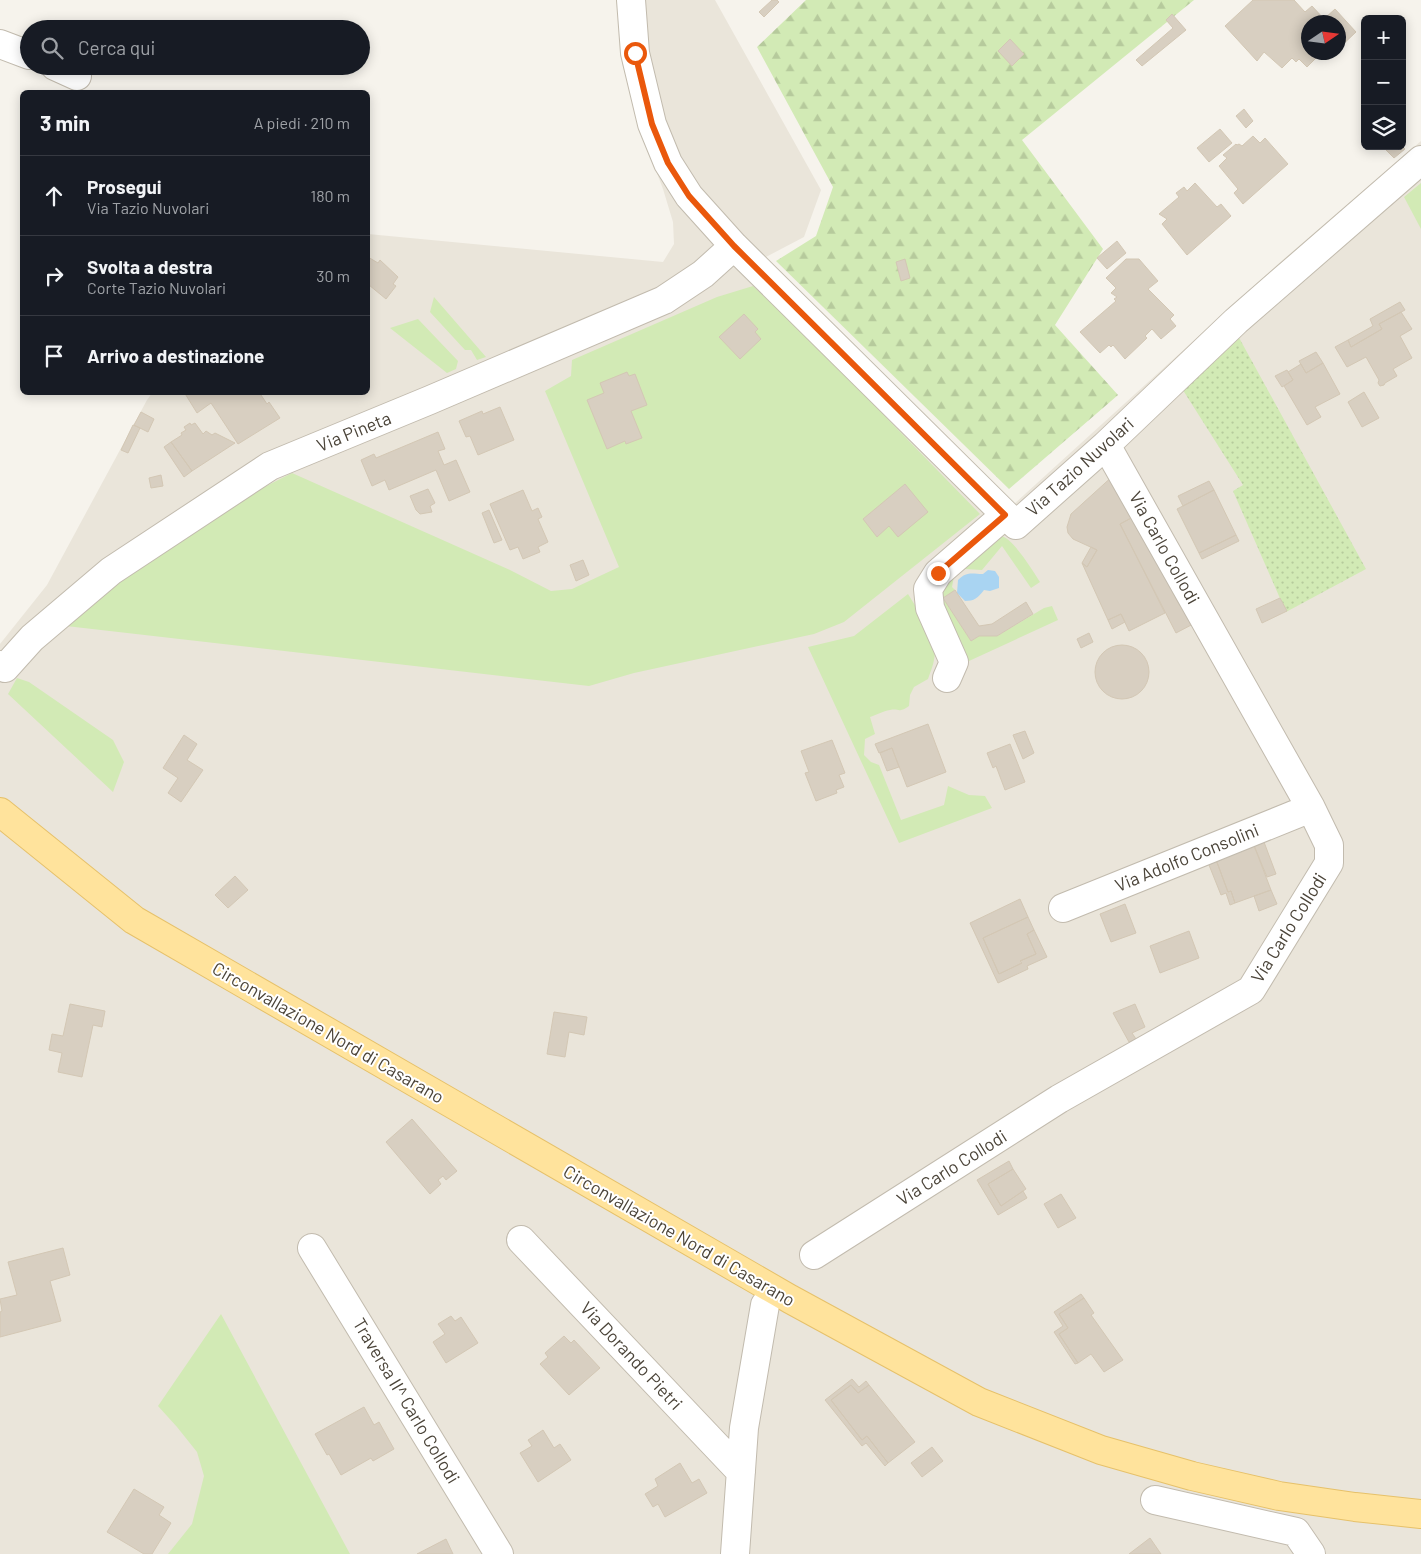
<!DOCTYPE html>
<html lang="it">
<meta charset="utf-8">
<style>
:root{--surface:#171b24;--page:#242831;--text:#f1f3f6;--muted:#9ea1a6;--line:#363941}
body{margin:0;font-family:Barlow,sans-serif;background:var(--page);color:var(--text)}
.controls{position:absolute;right:15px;top:15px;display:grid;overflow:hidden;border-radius:8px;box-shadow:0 2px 12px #0003}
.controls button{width:45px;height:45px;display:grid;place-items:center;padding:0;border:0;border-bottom:1px solid var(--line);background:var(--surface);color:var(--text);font:25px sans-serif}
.compass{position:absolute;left:1301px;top:15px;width:45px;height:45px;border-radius:50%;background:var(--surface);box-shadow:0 2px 12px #0003;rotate:77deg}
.stop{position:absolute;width:15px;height:15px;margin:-11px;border:4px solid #ea580c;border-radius:50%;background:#fff}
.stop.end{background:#ea580c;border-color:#fff;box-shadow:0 1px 5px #0008}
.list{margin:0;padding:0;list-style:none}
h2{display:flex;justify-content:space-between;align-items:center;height:65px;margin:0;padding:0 20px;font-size:21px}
h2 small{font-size:16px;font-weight:400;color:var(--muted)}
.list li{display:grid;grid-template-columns:32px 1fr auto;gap:15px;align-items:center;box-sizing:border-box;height:80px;padding:0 20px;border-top:1px solid var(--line)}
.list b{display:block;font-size:19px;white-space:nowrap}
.list p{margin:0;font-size:16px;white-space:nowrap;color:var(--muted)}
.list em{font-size:16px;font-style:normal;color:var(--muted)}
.icon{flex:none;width:28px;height:28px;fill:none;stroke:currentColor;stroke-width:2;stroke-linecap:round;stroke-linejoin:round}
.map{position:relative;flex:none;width:1421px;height:1554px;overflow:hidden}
.search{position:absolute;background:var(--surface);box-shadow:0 2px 12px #0003;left:20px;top:20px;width:350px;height:55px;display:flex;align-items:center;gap:12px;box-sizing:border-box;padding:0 18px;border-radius:28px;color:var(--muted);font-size:19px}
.panel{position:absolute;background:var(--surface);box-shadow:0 2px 12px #0003;left:20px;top:90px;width:350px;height:305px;border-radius:8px}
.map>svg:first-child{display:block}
</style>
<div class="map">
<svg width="1421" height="1554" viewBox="0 0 1421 1554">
<defs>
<pattern id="grass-dots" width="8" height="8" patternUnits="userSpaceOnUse" patternTransform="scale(1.25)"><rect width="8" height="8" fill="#d2eab5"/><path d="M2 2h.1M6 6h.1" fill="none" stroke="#b6ca9c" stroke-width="1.8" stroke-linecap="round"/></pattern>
<pattern id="forest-firs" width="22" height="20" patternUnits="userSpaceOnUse" patternTransform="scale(1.25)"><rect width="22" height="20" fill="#d2eab5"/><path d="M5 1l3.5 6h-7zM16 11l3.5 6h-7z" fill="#b6ca9c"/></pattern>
</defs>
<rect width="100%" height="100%" fill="#f6f3ec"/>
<path fill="#eae5da" d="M 620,0 L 715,0 L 821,190 L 804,237 L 764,258 L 1013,505 L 1278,264 L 1421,141 L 1421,1554 L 0,1554 L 0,644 L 47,585 L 147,400 L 152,393 L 368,392 L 368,234 L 663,262 L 674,244 L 673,222 L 663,189 L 639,126 L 622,63 L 618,15 Z"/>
<path fill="url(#grass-dots)" d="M 1237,334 L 1366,569 L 1286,612 L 1233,491 L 1243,485 L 1181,387 Z"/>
<path fill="url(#forest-firs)" d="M 806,0 L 1194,0 L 1022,140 L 1103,249 L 1055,325 L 1118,395 L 1009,489 L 776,261 L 816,236 L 833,187 L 757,47 Z"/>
<path fill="#d2eab5" d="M 1421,183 L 1421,229 L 1404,197 Z
M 753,286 L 799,328 L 980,514 L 844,622 L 814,634 L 634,673 L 589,686 L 66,626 L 103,589 L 221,509 L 292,473 L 510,570 L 551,591 L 572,589 L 619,567 L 545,391 L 571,376 L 572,360 L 717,297 Z
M 434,297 L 486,357 L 477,360 L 471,350 L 465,350 L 430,312 Z
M 418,319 L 458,361 L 456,369 L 447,373 L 390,328 Z
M 1001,536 C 1013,538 1033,571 1040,582 L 1031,588 L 1002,546 L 982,570 L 965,569 L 954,576 L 952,587 L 955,590 L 943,598 L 971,641 L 979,636 L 997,636 L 1044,608 L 1052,606 L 1058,620 L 969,661 L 941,614 L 937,590 Z
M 908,594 C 920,614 939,636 934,660 C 933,666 930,673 928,679 L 914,687 L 910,695 L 909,706 C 897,714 900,708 890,710 C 883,711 876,715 870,717 L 875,734 L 865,739 L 864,755 L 871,762 L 879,765 L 901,820 L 944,805 L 948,786 L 969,795 L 985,796 L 992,808 L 899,843 L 808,647 L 854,636 Z
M 17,678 L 29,682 L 113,740 L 124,762 L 113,792 L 8,694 Z
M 221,1314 L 350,1554 L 168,1554 L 192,1524 L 204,1476 L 197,1452 L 177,1427 L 158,1406 Z"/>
<path fill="#a9d4f2" d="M 988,570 L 995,571 L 999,577 L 999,588 L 990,591 L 984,590 C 978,598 974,601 965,601 L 957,593 L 958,580 C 967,571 972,574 983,574 Z"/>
<path fill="#d8cfc1" stroke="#d3c7b4" d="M 772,0 L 777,0 L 779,2 L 764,17 L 759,12 Z
M 1253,0 L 1294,0 L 1305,12 L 1312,6 L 1324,19 L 1335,9 L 1356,32 L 1338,49 L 1338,22 L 1308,22 L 1308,52 L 1318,52 L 1320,54 L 1307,67 L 1299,59 L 1296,62 L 1292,58 L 1282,68 L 1264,52 L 1257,61 L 1225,26 Z
M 1172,14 L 1186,30 L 1142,66 L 1136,60 L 1173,28 L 1166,20 Z
M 1010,39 L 1024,54 L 1012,66 L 998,51 Z
M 1244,109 L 1253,121 L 1246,128 L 1236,116 Z
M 1220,129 L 1232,143 L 1209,162 L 1197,148 Z
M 1253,136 L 1260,143 L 1265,138 L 1288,164 L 1243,204 L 1234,193 L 1238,189 L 1219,166 L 1227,158 L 1223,155 L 1236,144 L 1237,145 L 1239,144 L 1242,146 Z
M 1390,146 L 1402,146 L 1405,149 L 1394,158 L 1386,150 Z
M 1195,183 L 1217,207 L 1221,204 L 1231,216 L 1187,255 L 1162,224 L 1167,219 L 1159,214 L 1179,197 L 1176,193 L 1184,187 L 1187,191 Z
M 1117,241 L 1126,253 L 1107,269 L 1097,258 Z
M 368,257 L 378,263 L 380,260 L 398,277 L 393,284 L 396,286 L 386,299 L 369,285 L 368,286 Z
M 905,259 L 910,278 L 901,281 L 896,262 Z
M 1126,259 L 1139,259 L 1158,281 L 1148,289 L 1174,315 L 1170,319 L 1176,326 L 1161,339 L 1152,329 L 1145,336 L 1147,338 L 1125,359 L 1113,345 L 1111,347 L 1109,345 L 1100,353 L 1080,332 L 1116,301 L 1114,299 L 1117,297 L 1111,293 L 1116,288 L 1106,278 Z
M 1400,302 L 1405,310 L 1379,324 L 1382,329 L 1351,347 L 1348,340 L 1373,326 L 1370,319 Z
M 1401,312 L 1412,329 L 1400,336 L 1412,358 L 1393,369 L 1397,376 L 1385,383 L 1384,385 L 1380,386 L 1378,383 L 1379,380 L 1366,357 L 1347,367 L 1335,347 L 1348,340 L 1351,347 L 1382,329 L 1379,324 Z
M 744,314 L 758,329 L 755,332 L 761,339 L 740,359 L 719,337 Z
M 1316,352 L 1323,363 L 1306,373 L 1299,361 Z
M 1323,363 L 1340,394 L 1315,407 L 1321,417 L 1307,425 L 1284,386 L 1293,380 L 1288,372 L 1301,364 L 1306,373 Z
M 1287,370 L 1293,380 L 1282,387 L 1275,376 Z
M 627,372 L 629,376 L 635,374 L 647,405 L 631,411 L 642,438 L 626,444 L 625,441 L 607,449 L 587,400 L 604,393 L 600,383 Z
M 184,392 L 259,392 L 267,404 L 269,402 L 280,418 L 238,444 L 211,403 L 197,413 Z
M 1364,392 L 1379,418 L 1362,427 L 1348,402 Z
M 500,407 L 514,440 L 478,455 L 470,436 L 466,437 L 459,421 L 482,411 L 483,414 Z
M 141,412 L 154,419 L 148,432 L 134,425 Z
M 190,423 L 191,425 L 195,423 L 203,434 L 206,431 L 212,435 L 215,433 L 235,443 L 192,471 L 171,442 L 182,435 L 181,433 L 186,430 L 184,427 Z
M 133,425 L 140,428 L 128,453 L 121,450 Z
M 438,432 L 445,449 L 438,451 L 444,465 L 456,460 L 470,492 L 449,501 L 436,470 L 389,490 L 385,480 L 372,486 L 361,460 L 374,454 L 376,458 Z
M 171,442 L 192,471 L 184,477 L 164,447 Z
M 1115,474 L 1135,516 L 1120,524 L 1165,613 L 1129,631 L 1121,614 L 1108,620 L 1082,563 L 1087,567 L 1097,550 L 1073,539 L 1068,533 L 1067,527 L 1071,514 Z
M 161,475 L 163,486 L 151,488 L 149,478 Z
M 1209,481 L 1214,490 L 1183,506 L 1178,496 Z
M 905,484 L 928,512 L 898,537 L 889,526 L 877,537 L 863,519 Z
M 428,489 L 435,503 L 430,506 L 432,512 L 420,514 L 416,510 L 410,496 Z
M 523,490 L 532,511 L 538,508 L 542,517 L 538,519 L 548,542 L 538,547 L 540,552 L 523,559 L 518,547 L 510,550 L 490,504 Z
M 1214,490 L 1236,535 L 1199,553 L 1177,509 Z
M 489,510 L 502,540 L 494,543 L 482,513 Z
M 1135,516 L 1180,606 L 1185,603 L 1195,623 L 1176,633 L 1120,524 Z
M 1236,535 L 1239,541 L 1202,559 L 1199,553 Z
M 1091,547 L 1097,550 L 1087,567 L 1082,563 Z
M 583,560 L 589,575 L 576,581 L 570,565 Z
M 955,590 L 979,626 L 992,624 L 1026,602 L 1033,614 L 997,636 L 979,636 L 971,641 L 943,598 Z
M 1280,598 L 1287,611 L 1262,623 L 1256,609 Z
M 1121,614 L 1125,622 L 1112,629 L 1108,620 Z
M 1089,633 L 1093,642 L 1081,648 L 1077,639 Z
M1095 672a27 27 0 1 1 54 0a27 27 0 1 1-54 0Z
M 928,724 L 946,772 L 907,787 L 892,748 L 879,753 L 875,744 Z
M 1025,731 L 1034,753 L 1023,759 L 1013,735 Z
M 184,735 L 197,744 L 187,760 L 203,770 L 181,802 L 168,793 L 178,778 L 163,768 Z
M 832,740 L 845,773 L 839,775 L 844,787 L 836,790 L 837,793 L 816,801 L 805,773 L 809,772 L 801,751 Z
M 1010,744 L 1025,782 L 1005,790 L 996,766 L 993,768 L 987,753 Z
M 892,748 L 899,767 L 887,771 L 880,753 Z
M 1261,834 L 1276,874 L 1267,877 L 1253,843 L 1215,857 L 1228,892 L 1231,891 L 1235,903 L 1230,905 L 1226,893 L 1221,895 L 1205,855 Z
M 1253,843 L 1271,890 L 1235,903 L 1231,891 L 1228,892 L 1215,857 Z
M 235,876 L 248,890 L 228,908 L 215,895 Z
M 1271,890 L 1277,904 L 1259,911 L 1254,896 Z
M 1020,899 L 1028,917 L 983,938 L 999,974 L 1022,963 L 1020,961 L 1036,954 L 1027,934 L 1034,930 L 1047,957 L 1027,966 L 1028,969 L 998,983 L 970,923 Z
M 1125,904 L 1136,933 L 1111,942 L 1100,914 Z
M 1028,917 L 1034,930 L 1027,934 L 1036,954 L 1020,961 L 1022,963 L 999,974 L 983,938 Z
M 1189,931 L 1199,958 L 1160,973 L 1150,946 Z
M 70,1004 L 105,1011 L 102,1027 L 93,1025 L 82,1077 L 58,1072 L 62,1053 L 49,1050 L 52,1034 L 63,1036 Z
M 1135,1004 L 1145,1027 L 1132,1033 L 1136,1039 L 1129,1042 L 1113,1013 Z
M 554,1012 L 587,1017 L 584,1035 L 569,1032 L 565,1057 L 547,1054 Z
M 412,1119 L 457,1171 L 446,1180 L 443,1176 L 438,1180 L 441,1184 L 430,1194 L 386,1142 Z
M 1009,1161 L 1013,1169 L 988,1184 L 1001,1206 L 1023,1191 L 1027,1198 L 998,1215 L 977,1180 Z
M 1013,1169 L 1026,1189 L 1001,1206 L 988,1184 Z
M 1061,1194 L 1076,1218 L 1058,1228 L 1044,1204 Z
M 63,1248 L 70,1275 L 50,1281 L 61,1321 L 0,1337 L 0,1312 L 2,1311 L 0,1299 L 17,1295 L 8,1262 Z
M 1081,1294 L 1084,1298 L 1059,1314 L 1068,1328 L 1059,1334 L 1078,1363 L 1075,1364 L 1054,1332 L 1063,1326 L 1054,1312 Z
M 1084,1298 L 1094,1313 L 1091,1315 L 1123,1360 L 1104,1372 L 1091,1354 L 1078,1363 L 1059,1334 L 1068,1328 L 1059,1314 Z
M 451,1316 L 455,1321 L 461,1317 L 478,1343 L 446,1363 L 433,1342 L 445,1334 L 438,1324 Z
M 564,1336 L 571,1343 L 574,1340 L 600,1368 L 569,1395 L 540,1364 L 548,1357 L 545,1353 Z
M 852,1379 L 859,1387 L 866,1381 L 869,1385 L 858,1393 L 851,1385 L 831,1400 L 862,1440 L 867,1436 L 888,1463 L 885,1466 L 866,1443 L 862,1446 L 825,1400 Z
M 851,1385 L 858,1393 L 869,1385 L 915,1442 L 888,1463 L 867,1436 L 862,1440 L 831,1400 Z
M 364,1407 L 374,1425 L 379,1422 L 394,1449 L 373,1461 L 371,1458 L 341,1475 L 329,1454 L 327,1455 L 315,1434 Z
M 543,1430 L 554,1448 L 560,1444 L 571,1460 L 538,1482 L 520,1453 L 532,1446 L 528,1440 Z
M 932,1447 L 943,1461 L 922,1477 L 911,1463 Z
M 680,1463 L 692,1483 L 699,1479 L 707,1493 L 665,1517 L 658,1504 L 653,1507 L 645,1494 L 658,1486 L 655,1479 Z
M 134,1489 L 164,1507 L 159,1515 L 171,1523 L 152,1554 L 144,1554 L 107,1532 Z
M 1150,1538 L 1161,1554 L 1129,1554 Z
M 446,1539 L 453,1554 L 417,1554 Z"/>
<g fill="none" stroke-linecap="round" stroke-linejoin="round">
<g stroke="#c2bbae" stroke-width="30">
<path id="minor" d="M 631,0 L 635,53 L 652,124 L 668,163 L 689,196 L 734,246 L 1016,525 L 1106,445 L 1236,321 L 1421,160
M 0,44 L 29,55
M 55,66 L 77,76
M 0,665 L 5,668 L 32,638 L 111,571 L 270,466 L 430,400 L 664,300 L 703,274 L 734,246
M 947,678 L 954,662 L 930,608 L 928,589 L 938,573 L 1005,515
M 1063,908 L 1311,808
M 521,1240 L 741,1472
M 312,1248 L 499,1554
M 814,1255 L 1059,1099 L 1251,990 L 1329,863 L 1329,845 L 1311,808 L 1106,445
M 1155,1500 L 1296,1532 L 1311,1554
M 735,1554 L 744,1428 L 765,1305"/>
</g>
<g stroke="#e6c16a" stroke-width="30">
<path id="major" d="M 0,812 L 134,920 L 790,1299 L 979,1402 L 1101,1450 L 1192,1476 L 1279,1496 L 1355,1507 L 1421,1514"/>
</g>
<use href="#minor" stroke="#fff" stroke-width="28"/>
<use href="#major" stroke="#ffe39c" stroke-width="28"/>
</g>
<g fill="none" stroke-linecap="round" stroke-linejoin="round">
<path stroke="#ea580c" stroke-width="6" d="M 635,53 L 652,124 L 668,163 L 689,196 L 734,246 L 1005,515 L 938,573"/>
</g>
<g text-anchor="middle" stroke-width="4" stroke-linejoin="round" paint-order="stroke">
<g font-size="18" fill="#4b4439" stroke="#fff">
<text transform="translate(354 432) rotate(-22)" y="6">Via Pineta</text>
<text transform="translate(1080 467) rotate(-42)" y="6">Via Tazio Nuvolari</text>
<text transform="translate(1164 548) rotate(61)" y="6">Via Carlo Collodi</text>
<text transform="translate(1187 858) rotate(-22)" y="6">Via Adolfo Consolini</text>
<text transform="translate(1289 928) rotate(-58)" y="6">Via Carlo Collodi</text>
<text transform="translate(328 1033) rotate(30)" y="6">Circonvallazione Nord di Casarano</text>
<text transform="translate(952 1168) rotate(-32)" y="6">Via Carlo Collodi</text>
<text transform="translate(679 1236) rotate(30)" y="6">Circonvallazione Nord di Casarano</text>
<text transform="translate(631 1356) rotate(47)" y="6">Via Dorando Pietri</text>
<text transform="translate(406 1401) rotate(59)" y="6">Traversa II^ Carlo Collodi</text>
</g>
</g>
</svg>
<div class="controls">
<button>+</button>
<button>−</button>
<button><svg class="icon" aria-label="layers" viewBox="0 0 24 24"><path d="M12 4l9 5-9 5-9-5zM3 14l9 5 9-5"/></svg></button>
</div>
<svg class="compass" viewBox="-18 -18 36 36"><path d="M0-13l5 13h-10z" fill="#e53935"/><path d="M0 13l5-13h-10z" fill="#9ea1a6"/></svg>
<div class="stop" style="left:635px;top:53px"></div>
<div class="stop end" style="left:938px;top:573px"></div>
<div class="search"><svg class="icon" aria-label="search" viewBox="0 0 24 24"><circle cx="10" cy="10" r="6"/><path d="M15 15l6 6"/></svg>Cerca qui</div>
<section class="panel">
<h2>3 min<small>A piedi · 210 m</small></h2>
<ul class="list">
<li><svg class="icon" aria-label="ahead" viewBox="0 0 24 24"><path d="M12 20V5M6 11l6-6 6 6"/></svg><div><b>Prosegui</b><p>Via Tazio Nuvolari</p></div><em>180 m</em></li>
<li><svg class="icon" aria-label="right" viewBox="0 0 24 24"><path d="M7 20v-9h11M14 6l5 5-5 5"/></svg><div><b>Svolta a destra</b><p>Corte Tazio Nuvolari</p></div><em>30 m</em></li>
<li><svg class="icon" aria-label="arrive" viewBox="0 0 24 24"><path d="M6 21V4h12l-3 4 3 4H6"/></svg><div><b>Arrivo a destinazione</b></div></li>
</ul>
</section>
</div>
